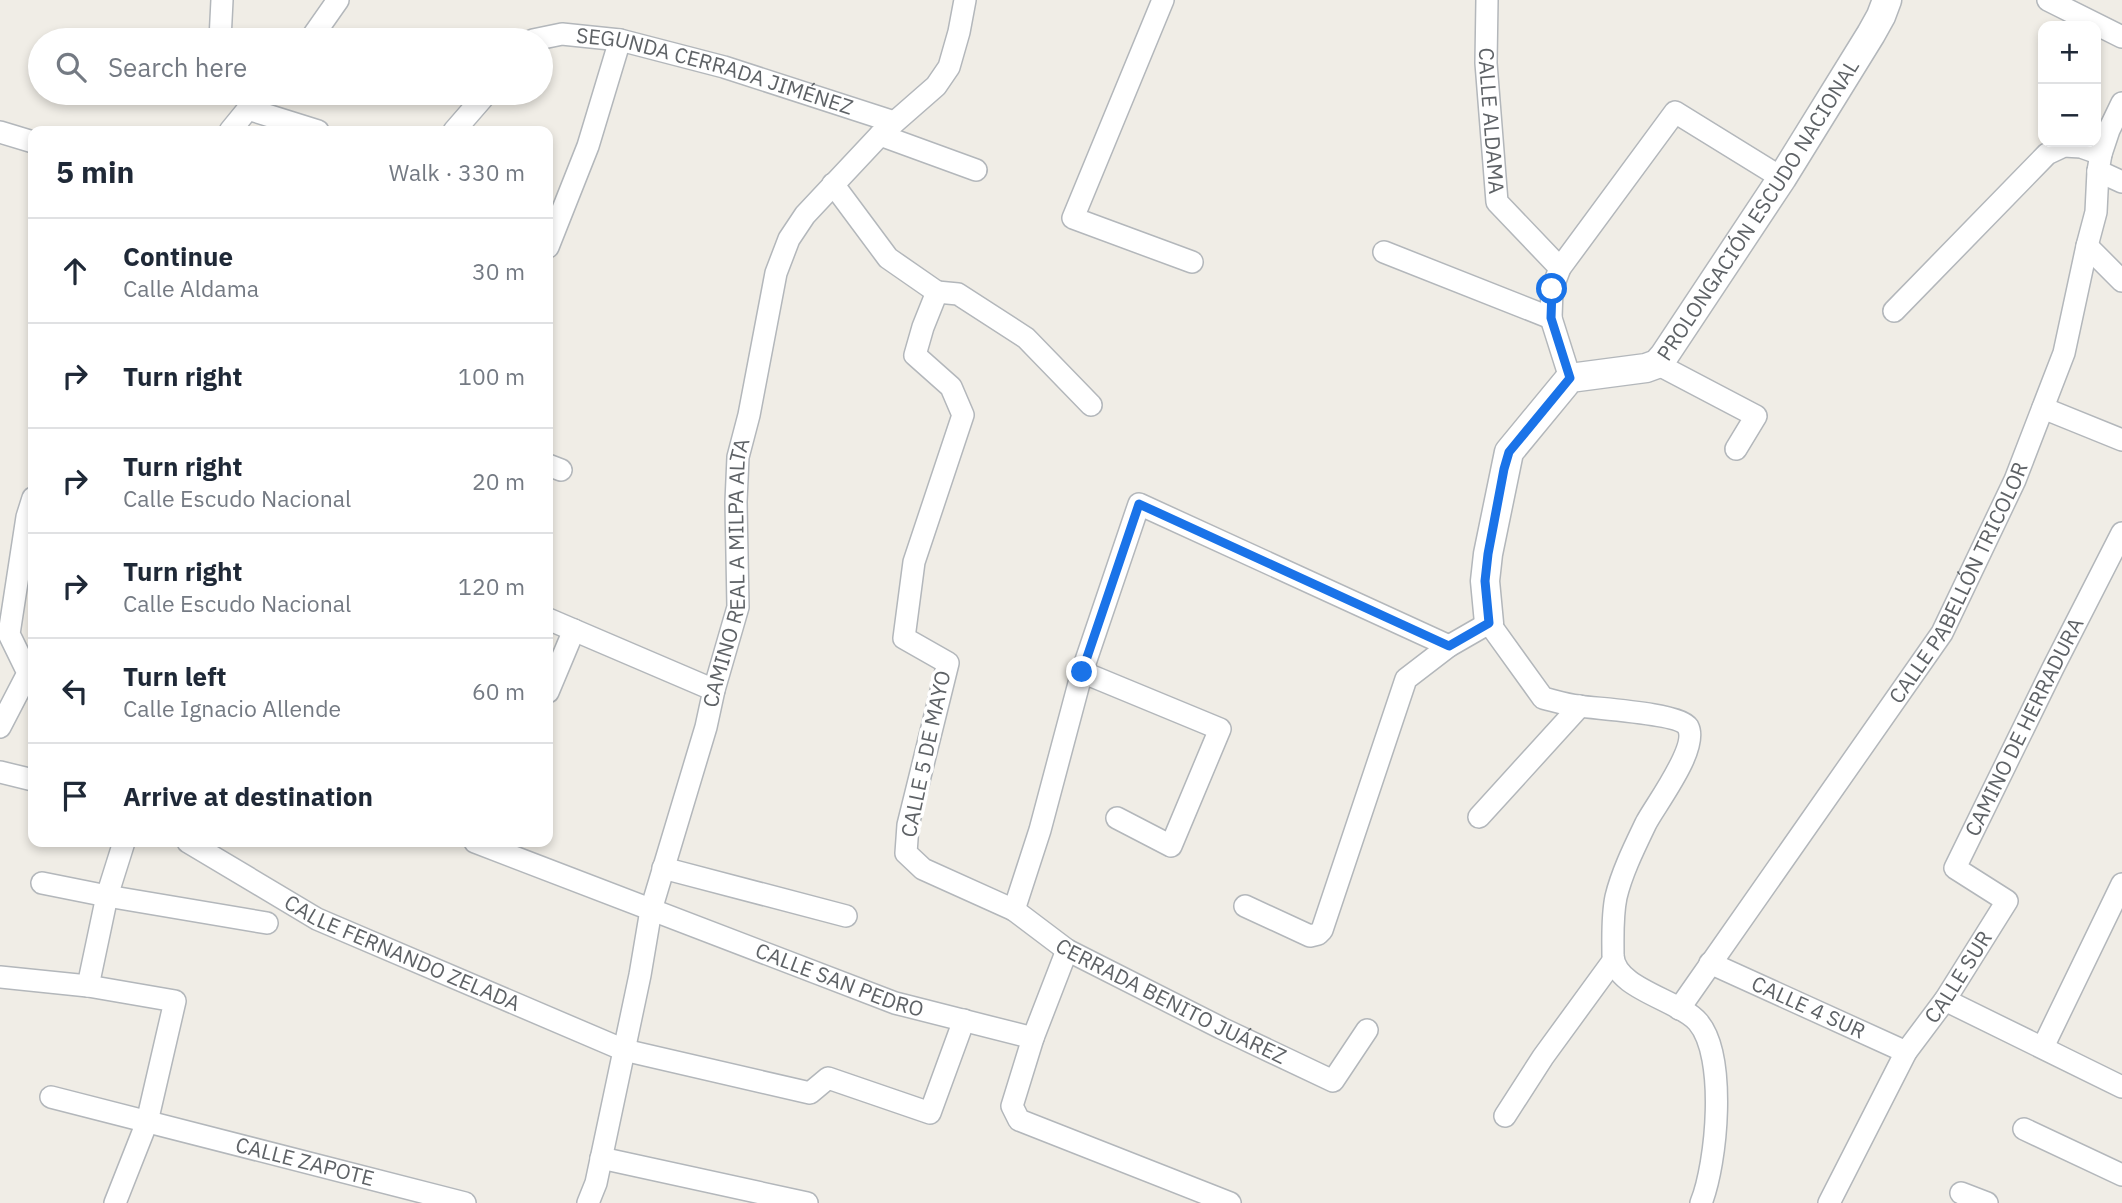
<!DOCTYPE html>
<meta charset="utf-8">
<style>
:root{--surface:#fff;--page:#f2f2f3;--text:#1f2937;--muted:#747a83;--line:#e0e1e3}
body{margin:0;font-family:"IBM Plex Sans",sans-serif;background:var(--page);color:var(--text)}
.controls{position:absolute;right:21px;top:21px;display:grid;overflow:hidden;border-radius:14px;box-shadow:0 4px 10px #0003}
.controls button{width:63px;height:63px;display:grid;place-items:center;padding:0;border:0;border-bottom:2px solid var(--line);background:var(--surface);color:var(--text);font:35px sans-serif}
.stop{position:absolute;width:21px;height:21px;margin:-16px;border:5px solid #1a73e8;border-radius:50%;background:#fff}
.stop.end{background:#1a73e8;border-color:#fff;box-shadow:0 2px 7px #0008}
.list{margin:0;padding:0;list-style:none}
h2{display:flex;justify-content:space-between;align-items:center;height:91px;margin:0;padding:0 28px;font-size:30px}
h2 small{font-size:23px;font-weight:400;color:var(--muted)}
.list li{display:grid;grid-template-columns:46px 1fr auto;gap:21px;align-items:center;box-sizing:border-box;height:105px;padding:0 28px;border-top:2px solid var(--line)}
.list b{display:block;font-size:26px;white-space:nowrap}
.list p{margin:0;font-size:23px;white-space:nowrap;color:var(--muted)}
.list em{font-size:23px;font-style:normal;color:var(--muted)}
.icon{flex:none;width:38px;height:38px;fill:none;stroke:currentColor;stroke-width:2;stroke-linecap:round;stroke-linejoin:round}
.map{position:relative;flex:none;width:2122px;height:1203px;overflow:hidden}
.search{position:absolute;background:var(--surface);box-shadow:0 4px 10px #0003;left:28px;top:28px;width:525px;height:77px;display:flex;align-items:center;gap:18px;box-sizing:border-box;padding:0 24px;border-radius:38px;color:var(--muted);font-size:26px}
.panel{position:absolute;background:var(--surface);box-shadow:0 4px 10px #0003;left:28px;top:126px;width:525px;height:721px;border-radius:14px}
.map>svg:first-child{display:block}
</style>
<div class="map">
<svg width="2122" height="1203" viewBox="0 0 2122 1203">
<rect width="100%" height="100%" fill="#f0ede6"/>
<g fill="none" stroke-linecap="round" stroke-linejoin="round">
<g stroke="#b3b7bb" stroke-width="24">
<g id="minor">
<path d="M 1163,0 L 1073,218 L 1192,262"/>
<path id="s1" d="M 1487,0 L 1486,63 L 1497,202 L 1560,268"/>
<path d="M 2048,0 L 2122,37"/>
<path d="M 220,40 L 222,0"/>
<path d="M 310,40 L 338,0"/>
<path id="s2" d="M 533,40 L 562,34 L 620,40 L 724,67 L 894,122"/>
<path d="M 248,109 L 318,131"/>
<path d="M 230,131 L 261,93"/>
<path d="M 454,131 L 487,93"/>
<path d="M 0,132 L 33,142"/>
<path d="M 880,135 L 976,170"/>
<path d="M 2098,171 L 2122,182"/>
<path d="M 833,184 L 888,258 L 937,292"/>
<path d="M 2087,246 L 2122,281"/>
<path d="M 548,247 L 588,146 L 620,40"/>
<path d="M 1384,252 L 1551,318"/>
<path id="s3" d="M 937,292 L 923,327 L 915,355 L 951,387 L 963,415 L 914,562 L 904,638 L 948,663 L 908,825 L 906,853 L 923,869 L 1014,910 L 1067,950 L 1221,1028 L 1333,1081 L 1367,1030"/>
<path d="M 937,292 L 958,294 L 1026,338 L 1091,405"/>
<path d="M 1894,311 L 2047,154 L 2064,146 L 2081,147 L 2101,154"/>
<path d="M 1657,364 L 1756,416 L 1736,449"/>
<path d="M 1570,378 L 1551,318 L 1552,289 L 1560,268 L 1675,112 L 1782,178"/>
<path d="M 2043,408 L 2122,440"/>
<path d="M 548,465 L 561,470"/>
<path d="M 548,619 L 714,690"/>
<path d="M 1082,672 L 1220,729 L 1171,846 L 1117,818"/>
<path d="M 548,692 L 574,630"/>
<path d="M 0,727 L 28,673 L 9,634 L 27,517 L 33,498"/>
<path d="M 0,772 L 33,780"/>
<path d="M 1479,817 L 1580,706"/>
<path id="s4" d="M 188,842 L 317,919 L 624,1050 L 810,1093 L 828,1078 L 930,1113 L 964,1020"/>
<path id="s5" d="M 475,842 L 895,1003 L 1033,1038"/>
<path d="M 663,868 L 846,916"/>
<path d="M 42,883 L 107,896 L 267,923"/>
<path d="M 1245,906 L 1310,936 L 1318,934 L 1322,930 L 1406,679 L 1449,646 L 1489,623 L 1543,698 C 1555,701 1567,705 1579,706 C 1598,709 1679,713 1688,727 C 1699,748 1656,804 1646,823 C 1635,846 1622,872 1616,897 C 1612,916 1613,936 1613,955 C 1614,989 1680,1000 1698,1022 C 1727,1056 1717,1163 1701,1203"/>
<path d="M 1014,910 L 1040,830 L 1082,672 L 1139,504 L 1449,646"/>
<path d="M 1067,950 L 1033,1038 L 1012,1106 L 1019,1120 L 1230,1203"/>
<path id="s6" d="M 1710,963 L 1906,1052"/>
<path d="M 0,977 L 88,986 L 175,1001 L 147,1122 L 115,1203"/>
<path d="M 88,986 L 107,896 L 124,842"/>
<path d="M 1945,1000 L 2122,1087"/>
<path id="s7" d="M 1679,1009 L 1942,633 L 2015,480 L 2064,353 L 2087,246 L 2096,212 L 2098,171 L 2101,154 L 2109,130 L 2122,103"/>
<path d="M 2043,1047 L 2122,884"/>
<path id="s8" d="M 51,1097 L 465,1203"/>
<path d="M 1505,1116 L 1543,1057 L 1613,961"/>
<path d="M 2024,1129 L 2122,1175"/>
<path d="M 601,1158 L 807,1203"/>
<path d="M 1961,1193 L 1987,1203"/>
<path id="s9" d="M 588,1203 L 596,1183 L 640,975 L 651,910 L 706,727 L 714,690 L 738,607 L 736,502 L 738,457 L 749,415 L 776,273 L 789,239 L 805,215 L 880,135 L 936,86 L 949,67 L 959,32 L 965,0"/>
<path id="s10" d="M 1829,1203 L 1906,1052 L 1945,1000 L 2007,901 L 1955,868 L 2053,668 L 2122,533"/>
</g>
</g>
<g stroke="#b3b7bb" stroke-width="31">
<g id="tertiary">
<path id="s11" d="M 1489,623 L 1485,581 L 1488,554 L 1509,452 L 1570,378 L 1646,368 L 1657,364 L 1664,356 L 1782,178 L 1871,34 L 1881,16 L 1887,0"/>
</g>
</g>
<use href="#minor" stroke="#fff" stroke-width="21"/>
<use href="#tertiary" stroke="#fff" stroke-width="28"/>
</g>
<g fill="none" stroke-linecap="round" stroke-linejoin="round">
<path stroke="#1a73e8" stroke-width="9" d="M 1082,672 L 1139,504 L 1449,646 L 1489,623 L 1485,581 L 1488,554 L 1504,469 L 1509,452 L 1570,378 L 1551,318 L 1552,289"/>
</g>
<g text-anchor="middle" stroke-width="7" stroke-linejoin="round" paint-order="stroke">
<g font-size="21" fill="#5e6266" stroke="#fff">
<text dy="7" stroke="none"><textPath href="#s2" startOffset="187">SEGUNDA CERRADA JIMÉNEZ</textPath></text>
<text dy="7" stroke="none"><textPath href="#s1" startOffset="121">CALLE ALDAMA</textPath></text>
<text dy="7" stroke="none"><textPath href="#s11" startOffset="542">PROLONGACIÓN ESCUDO NACIONAL</textPath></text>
<text dy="7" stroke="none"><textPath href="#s9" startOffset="648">CAMINO REAL A MILPA ALTA</textPath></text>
<text dy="7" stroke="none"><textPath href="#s7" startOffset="511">CALLE PABELLÓN TRICOLOR</textPath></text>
<text dy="7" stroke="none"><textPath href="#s10" startOffset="570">CAMINO DE HERRADURA</textPath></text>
<text transform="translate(926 754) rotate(-78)" y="7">CALLE 5 DE MAYO</text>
<text dy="7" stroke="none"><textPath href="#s4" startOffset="242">CALLE FERNANDO ZELADA</textPath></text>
<text dy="7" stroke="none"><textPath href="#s10" startOffset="261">CALLE SUR</textPath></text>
<text dy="7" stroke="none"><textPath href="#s5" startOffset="390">CALLE SAN PEDRO</textPath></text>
<text dy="7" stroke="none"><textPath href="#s3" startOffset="928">CERRADA BENITO JUÁREZ</textPath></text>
<text dy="7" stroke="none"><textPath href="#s6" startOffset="108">CALLE 4 SUR</textPath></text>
<text dy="7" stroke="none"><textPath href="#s8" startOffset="262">CALLE ZAPOTE</textPath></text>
</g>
</g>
</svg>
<div class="controls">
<button>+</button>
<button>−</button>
</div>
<div class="stop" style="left:1552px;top:289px"></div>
<div class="stop end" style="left:1082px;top:672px"></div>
<div class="search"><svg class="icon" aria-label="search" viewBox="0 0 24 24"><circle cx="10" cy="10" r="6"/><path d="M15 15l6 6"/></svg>Search here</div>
<section class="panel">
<h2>5 min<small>Walk · 330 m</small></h2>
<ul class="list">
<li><svg class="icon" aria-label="ahead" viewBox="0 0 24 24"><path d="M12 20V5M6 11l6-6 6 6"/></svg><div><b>Continue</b><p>Calle Aldama</p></div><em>30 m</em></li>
<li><svg class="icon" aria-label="right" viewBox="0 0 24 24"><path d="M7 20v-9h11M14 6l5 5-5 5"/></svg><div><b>Turn right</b></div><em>100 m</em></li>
<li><svg class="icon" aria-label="right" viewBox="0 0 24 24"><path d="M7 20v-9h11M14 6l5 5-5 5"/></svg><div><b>Turn right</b><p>Calle Escudo Nacional</p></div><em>20 m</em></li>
<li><svg class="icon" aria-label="right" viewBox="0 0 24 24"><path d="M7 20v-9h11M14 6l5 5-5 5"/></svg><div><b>Turn right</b><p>Calle Escudo Nacional</p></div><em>120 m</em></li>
<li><svg class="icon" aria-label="left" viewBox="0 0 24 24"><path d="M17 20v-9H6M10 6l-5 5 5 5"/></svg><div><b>Turn left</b><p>Calle Ignacio Allende</p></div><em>60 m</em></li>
<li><svg class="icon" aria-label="arrive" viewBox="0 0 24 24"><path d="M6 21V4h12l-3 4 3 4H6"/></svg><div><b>Arrive at destination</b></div></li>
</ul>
</section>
</div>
